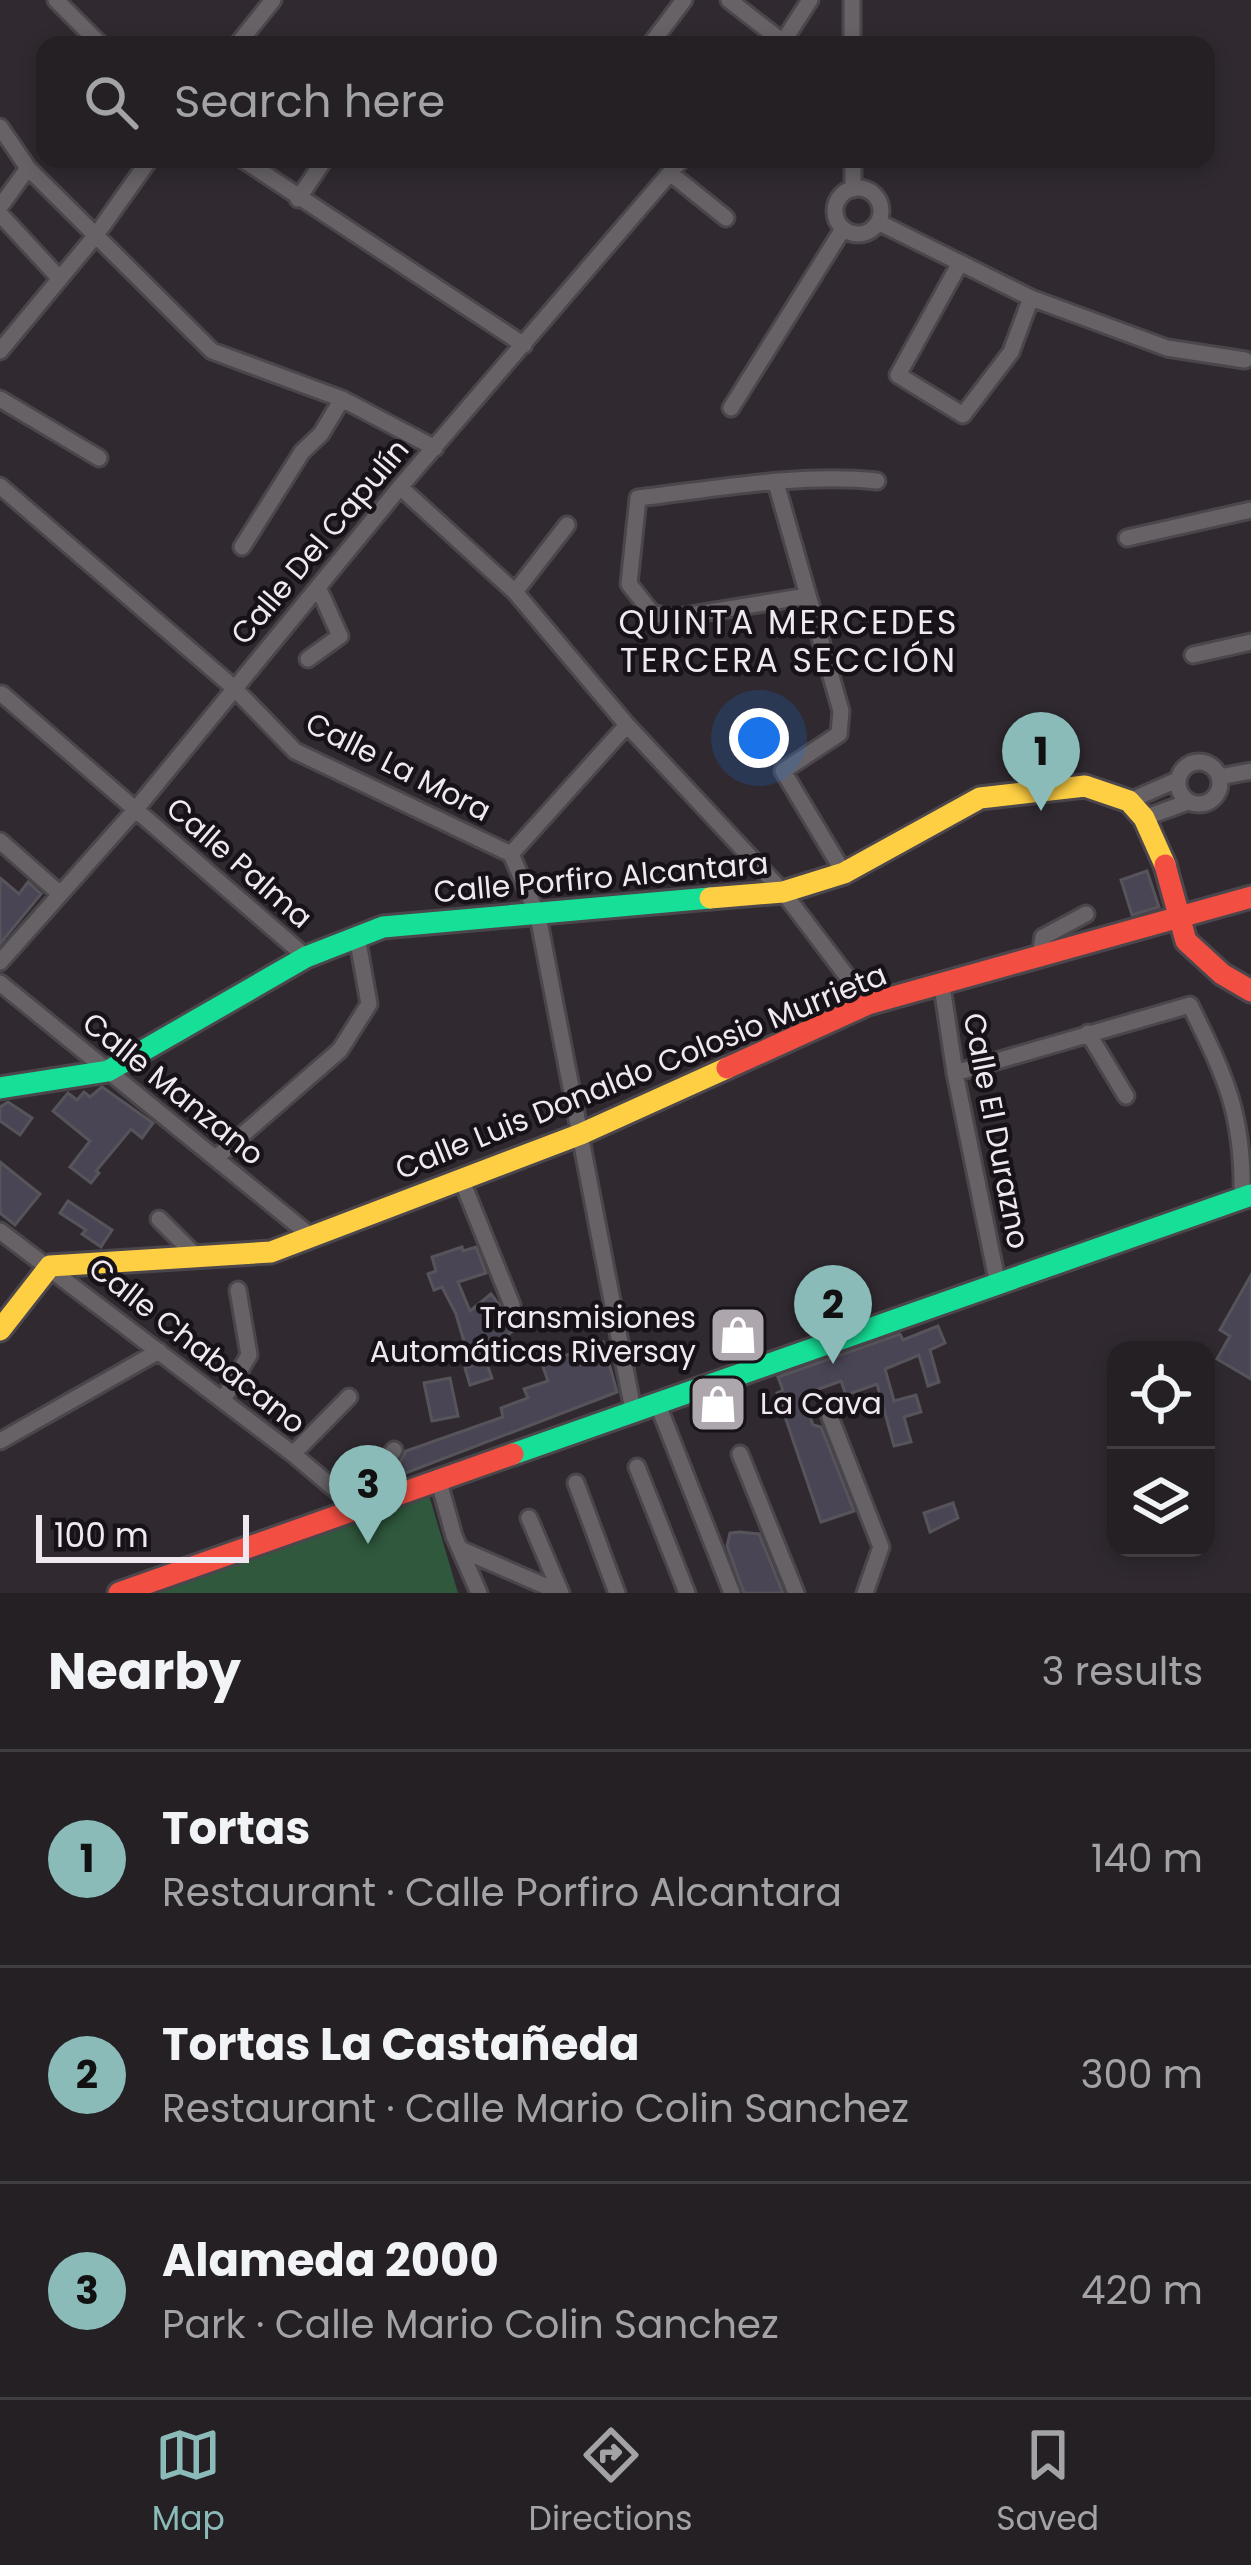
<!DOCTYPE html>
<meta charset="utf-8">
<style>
:root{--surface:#242024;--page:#302d31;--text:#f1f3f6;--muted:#a3a3a6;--line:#413e41;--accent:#8bbbb9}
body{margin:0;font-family:Poppins,sans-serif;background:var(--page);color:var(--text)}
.controls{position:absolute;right:36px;bottom:36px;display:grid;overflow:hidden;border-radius:24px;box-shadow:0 6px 18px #0003}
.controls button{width:108px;height:108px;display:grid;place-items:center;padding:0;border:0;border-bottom:3px solid var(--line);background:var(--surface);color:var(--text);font:60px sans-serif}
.scale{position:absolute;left:36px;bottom:30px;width:213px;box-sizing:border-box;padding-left:12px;border:6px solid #f0e8f0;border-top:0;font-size:33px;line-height:42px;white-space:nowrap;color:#f0e8f0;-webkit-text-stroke:9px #171217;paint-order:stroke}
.you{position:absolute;left:759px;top:738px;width:42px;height:42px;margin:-30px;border:9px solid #fff;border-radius:50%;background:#1a73e8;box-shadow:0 0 0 18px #1a73e833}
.badge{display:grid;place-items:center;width:78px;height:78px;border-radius:50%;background:var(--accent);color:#111;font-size:39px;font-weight:700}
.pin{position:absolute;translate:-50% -99px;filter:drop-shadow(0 3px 6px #0008)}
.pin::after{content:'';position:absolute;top:63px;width:42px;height:36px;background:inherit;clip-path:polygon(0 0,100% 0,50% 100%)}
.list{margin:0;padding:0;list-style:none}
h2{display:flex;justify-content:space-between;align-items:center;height:156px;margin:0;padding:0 48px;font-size:51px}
h2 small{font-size:39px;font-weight:400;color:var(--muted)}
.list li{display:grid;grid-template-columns:78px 1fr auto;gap:36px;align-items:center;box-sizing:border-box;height:216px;padding:0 48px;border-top:3px solid var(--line)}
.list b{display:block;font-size:45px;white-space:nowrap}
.list p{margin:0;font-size:39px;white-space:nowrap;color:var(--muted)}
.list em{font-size:39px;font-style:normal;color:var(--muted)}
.icon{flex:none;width:66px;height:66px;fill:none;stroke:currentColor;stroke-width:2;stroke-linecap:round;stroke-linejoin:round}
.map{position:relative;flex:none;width:1251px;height:1593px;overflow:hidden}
.search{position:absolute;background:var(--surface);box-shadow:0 6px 18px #0003;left:36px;right:36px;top:36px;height:132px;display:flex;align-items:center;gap:30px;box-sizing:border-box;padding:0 42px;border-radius:24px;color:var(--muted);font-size:45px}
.sheet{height:804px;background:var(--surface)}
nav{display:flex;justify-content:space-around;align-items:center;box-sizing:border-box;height:168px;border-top:3px solid var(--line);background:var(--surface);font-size:33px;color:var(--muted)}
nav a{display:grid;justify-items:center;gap:6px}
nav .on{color:var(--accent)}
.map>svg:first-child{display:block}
</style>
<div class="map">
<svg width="1251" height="1593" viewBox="0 0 1251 1593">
<rect width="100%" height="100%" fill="#302a30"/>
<path fill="#2f583d" d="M 429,1495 L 458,1593 L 156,1593 Z"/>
<path fill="#494554" stroke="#56545a" stroke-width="3" d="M 1147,871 L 1159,907 L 1132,915 L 1121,880 Z
M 0,878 L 19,894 L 28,882 L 41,894 L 0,944 Z
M 102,1087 L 153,1123 L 142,1138 L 131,1129 L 96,1171 L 99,1173 L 91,1183 L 70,1167 L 90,1141 L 53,1111 L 68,1093 L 77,1100 L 84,1092 L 90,1097 Z
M 8,1102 L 32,1118 L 20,1135 L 0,1121 L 0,1107 Z
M 0,1162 L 40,1194 L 15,1225 L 0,1213 Z
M 68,1201 L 112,1230 L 101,1247 L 82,1234 L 86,1230 L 60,1213 Z
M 462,1247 L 463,1251 L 476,1247 L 486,1273 L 458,1282 L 470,1311 L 491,1294 L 517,1328 L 483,1353 L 492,1378 L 470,1385 L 465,1368 L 471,1366 L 456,1314 L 442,1287 L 434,1290 L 428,1274 L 436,1271 L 432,1257 Z
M 1251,1275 L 1251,1379 L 1217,1359 L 1230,1336 L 1220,1330 Z
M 938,1326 L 945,1343 L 930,1350 L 939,1382 L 928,1386 L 919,1355 L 885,1369 L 894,1401 L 916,1395 L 921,1412 L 904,1417 L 911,1442 L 894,1446 L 877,1384 L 846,1395 L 841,1381 L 802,1395 L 813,1425 L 821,1427 L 854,1511 L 821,1522 L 777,1393 L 783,1390 L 778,1377 L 900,1334 L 903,1340 Z
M 603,1342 L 617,1392 L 390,1479 L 406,1451 L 503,1417 L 501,1408 L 528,1398 L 524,1389 L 548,1381 L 542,1364 Z
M 450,1378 L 458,1416 L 432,1421 L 424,1383 Z
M 953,1503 L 958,1518 L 930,1532 L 924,1513 Z
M 739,1532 L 759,1534 L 783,1593 L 744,1593 L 727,1546 L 730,1533 Z"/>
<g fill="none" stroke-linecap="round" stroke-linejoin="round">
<g stroke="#4b464b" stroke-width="21">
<path id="street" d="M 56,0 L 101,45
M 729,0 L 783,42
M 852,0 L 852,45
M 237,45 L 273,0
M 650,45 L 684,0
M 781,45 L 810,0
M 0,127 L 28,168 L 212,351 L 342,399 L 435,448
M 242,159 L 524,345
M 853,159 L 853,189
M 670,173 L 726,218
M835 211a23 23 0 1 1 46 0a23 23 0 1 1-46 0Z
M 298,199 L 325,159
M 0,207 L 28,168
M 0,214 L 60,279
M 878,222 L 1031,298 L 1167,348 L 1245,360
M 960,263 L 898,375 L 963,415 L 1011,352 L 1031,298
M 0,351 L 96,235 L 150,159
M 0,399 L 99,458
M 731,408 L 843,229
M 776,483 L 841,711 L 839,734 L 783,771 L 844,873
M 0,486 L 233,687 L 295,751 L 511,854 L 538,916 L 634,1415
M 400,487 L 515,592 L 627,725 L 783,892 L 868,1004
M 1127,538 L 1251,510
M 242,547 L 302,452 L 321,434 L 342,399
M 515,592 L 567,525
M 807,596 L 672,618 L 652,613 L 629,584 L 638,498 C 716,489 798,473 877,481
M 1193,655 L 1251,642
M 308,659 L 340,636 L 318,587
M 2,694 L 306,957
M1178 783a21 21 0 1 1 42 0a21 21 0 1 1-42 0Z
M 1219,777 L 1251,771
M 1129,801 L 1177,780
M 1144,818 L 1188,802
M 0,841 L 59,893
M 511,854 L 627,725
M 1040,956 L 1043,937 L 1086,914
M 0,962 L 136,809 L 400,487 L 682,159
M 0,983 L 312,1237
M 942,986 L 955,1073 L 998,1285
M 1088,1033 L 1126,1096
M 955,1073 L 1190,1005 C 1226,1078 1244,1115 1242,1198
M 217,1157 L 340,1050 L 369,1004 L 357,936
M 462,1181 L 512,1305
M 159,1219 L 197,1257
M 0,1231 L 293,1454 L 356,1507 L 394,1450
M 223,1400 L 249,1355 L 238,1290
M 658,1405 L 732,1593
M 830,1417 L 881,1547 L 865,1593
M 0,1441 L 159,1351
M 293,1454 L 349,1397
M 740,1454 L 796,1593
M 637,1467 L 687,1593
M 439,1482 L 454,1536 L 479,1593
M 576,1483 L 617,1593
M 529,1518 L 561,1593
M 460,1549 L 561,1593"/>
</g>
<g stroke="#4b464b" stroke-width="27">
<path id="fast" d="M 0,1088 L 108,1071 L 306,957 L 383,927 L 710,898
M 513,1454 L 1251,1195"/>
</g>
<g stroke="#4b464b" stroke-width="27">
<path id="slow" d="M 710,898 L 783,892 L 844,873 L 980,798 L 1085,786 L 1129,801 L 1144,818 L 1165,865
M 0,1330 L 50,1266 L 271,1252 L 581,1134 L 727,1068"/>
</g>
<g stroke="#4b464b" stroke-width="27">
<path id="jam" d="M 1165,865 L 1186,941 L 1222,974 L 1251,991
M 727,1068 L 868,1004 L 1251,897
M 119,1593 L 513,1454"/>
</g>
<use href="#street" stroke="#666266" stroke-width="15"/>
<use href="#fast" stroke="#16e098" stroke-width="21"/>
<use href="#slow" stroke="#ffcf43" stroke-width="21"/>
<use href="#jam" stroke="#f24e42" stroke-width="21"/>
</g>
<defs>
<g id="shop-square" transform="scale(3)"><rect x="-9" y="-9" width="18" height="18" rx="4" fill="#ada6ad" stroke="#171217"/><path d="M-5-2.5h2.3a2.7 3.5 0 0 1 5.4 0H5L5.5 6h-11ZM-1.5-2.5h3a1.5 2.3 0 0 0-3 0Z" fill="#fff"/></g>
</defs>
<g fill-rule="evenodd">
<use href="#shop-square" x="738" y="1335"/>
<use href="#shop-square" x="718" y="1404"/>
</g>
<g text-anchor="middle" stroke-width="9" stroke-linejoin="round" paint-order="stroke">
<g font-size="30" fill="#f0e8f0" stroke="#171217">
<text transform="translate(320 542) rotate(-50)" y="10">Calle Del Capulín</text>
<text transform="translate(398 767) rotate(27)" y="10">Calle La Mora</text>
<text transform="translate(239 863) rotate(41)" y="10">Calle Palma</text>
<text transform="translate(601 878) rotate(-5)" y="10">Calle Porfiro Alcantara</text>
<text transform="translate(641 1072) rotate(-22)" y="10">Calle Luis Donaldo Colosio Murrieta</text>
<text transform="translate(173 1089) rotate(39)" y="10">Calle Manzano</text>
<text transform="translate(996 1131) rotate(79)" y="10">Calle El Durazno</text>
<text transform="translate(197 1346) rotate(38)" y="10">Calle Chabacano</text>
</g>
<g font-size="30" fill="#f0e8f0" stroke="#171217" text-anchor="end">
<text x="696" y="1328">Transmisiones<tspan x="696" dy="34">Automáticas Riversay</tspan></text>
<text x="760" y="1414" text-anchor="start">La Cava</text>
</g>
<g font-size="33" letter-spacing="3" fill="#f0e8f0" stroke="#171217">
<text x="789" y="634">QUINTA MERCEDES<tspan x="789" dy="38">TERCERA SECCIÓN</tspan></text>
</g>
</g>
</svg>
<div class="controls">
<button><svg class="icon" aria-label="locate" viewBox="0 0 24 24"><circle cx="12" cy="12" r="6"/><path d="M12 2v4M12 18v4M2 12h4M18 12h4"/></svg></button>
<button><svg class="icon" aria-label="layers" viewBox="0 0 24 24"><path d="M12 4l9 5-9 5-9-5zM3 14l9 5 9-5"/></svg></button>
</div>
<div class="scale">100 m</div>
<div class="you"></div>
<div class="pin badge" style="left:1041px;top:811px">1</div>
<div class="pin badge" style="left:833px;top:1364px">2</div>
<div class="pin badge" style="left:368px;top:1544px">3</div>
<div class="search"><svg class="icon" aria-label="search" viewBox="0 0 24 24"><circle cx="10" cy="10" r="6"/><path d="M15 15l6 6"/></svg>Search here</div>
</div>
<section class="sheet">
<h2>Nearby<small>3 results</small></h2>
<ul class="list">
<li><span class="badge">1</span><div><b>Tortas</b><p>Restaurant · Calle Porfiro Alcantara</p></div><em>140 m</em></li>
<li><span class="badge">2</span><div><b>Tortas La Castañeda</b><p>Restaurant · Calle Mario Colin Sanchez</p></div><em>300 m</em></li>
<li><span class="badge">3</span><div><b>Alameda 2000</b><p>Park · Calle Mario Colin Sanchez</p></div><em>420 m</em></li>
</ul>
</section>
<nav>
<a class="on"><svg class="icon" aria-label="map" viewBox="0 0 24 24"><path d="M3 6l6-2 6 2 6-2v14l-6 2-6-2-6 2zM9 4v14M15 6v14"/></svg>Map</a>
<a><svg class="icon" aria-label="directions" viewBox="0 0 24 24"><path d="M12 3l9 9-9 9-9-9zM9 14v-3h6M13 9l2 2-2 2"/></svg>Directions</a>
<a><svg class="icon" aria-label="saved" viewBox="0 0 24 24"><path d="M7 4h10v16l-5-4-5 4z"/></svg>Saved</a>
</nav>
